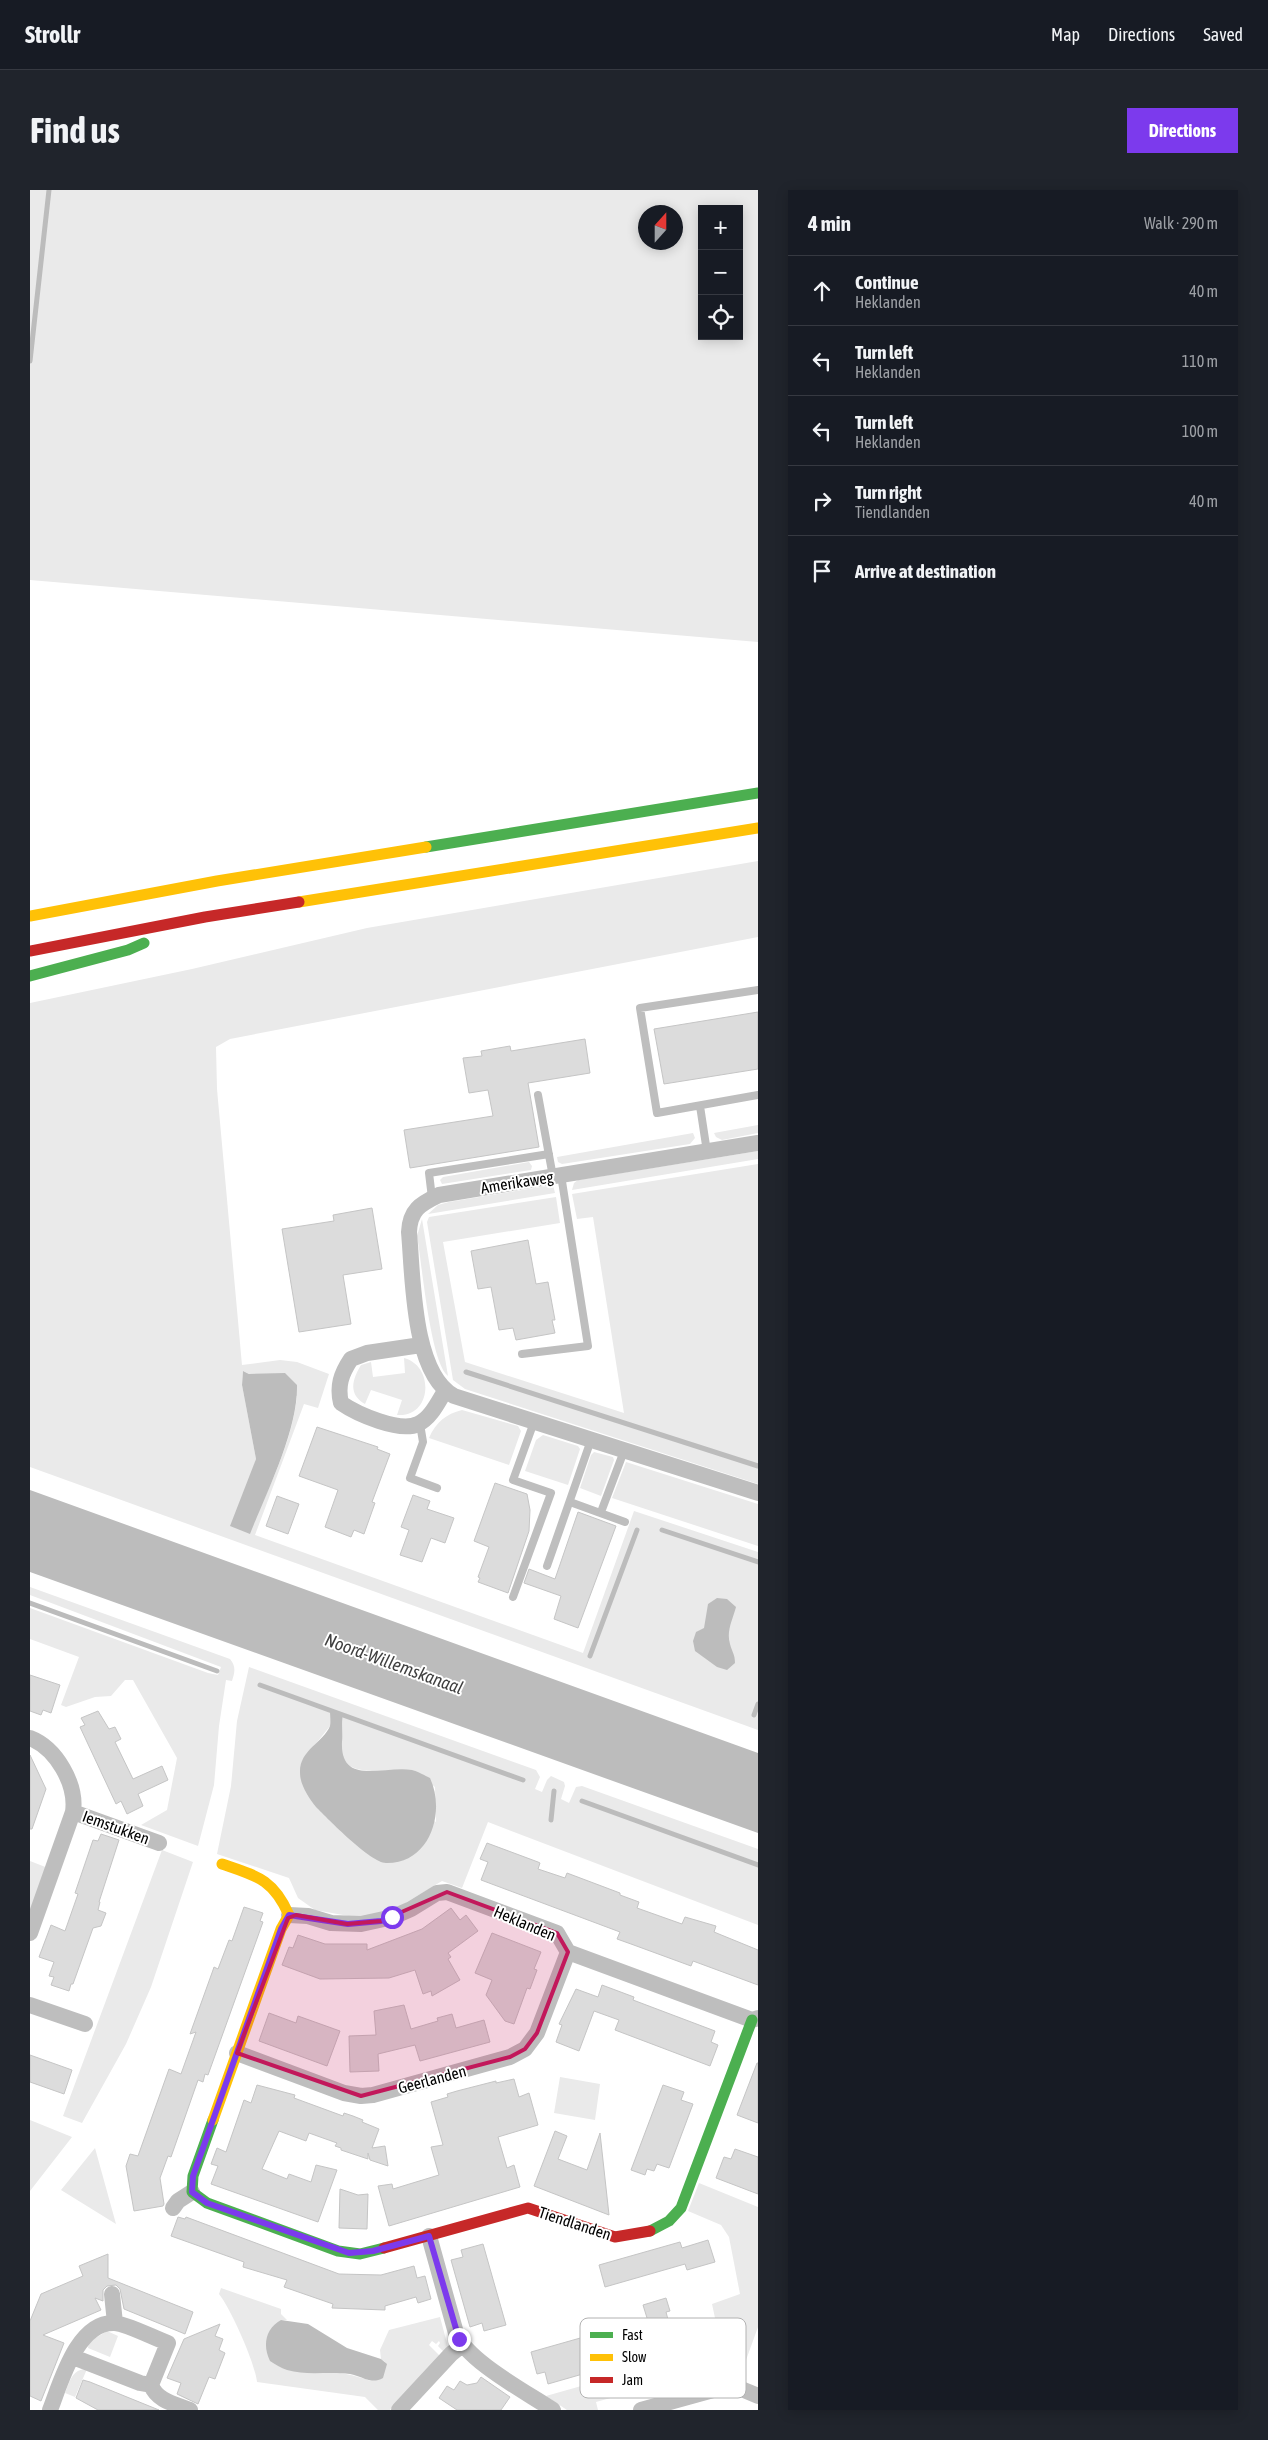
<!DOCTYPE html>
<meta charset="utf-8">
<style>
:root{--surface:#171b24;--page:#20242c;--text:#f1f3f6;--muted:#9ea1a6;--line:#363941;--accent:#7c3aed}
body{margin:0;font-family:"Asap Condensed",sans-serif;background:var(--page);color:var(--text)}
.controls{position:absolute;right:15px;top:15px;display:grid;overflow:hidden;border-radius:0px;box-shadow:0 2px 12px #0003}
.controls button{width:45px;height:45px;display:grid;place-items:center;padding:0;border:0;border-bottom:1px solid var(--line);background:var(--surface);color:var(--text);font:25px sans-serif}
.compass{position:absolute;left:608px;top:15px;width:45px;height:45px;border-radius:50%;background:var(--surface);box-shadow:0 2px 12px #0003;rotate:21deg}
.stop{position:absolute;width:15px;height:15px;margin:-11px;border:4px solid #7c3aed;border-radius:50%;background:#fff}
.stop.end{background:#7c3aed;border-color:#fff;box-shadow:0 1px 5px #0008}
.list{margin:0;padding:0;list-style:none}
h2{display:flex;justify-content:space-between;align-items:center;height:65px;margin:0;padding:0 20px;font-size:21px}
h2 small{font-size:16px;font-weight:400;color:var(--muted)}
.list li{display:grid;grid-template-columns:32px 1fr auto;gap:15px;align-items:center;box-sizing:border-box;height:70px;padding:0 20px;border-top:1px solid var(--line)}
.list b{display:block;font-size:19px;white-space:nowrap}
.list p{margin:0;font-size:16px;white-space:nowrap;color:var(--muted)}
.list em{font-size:16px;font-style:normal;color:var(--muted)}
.icon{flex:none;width:28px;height:28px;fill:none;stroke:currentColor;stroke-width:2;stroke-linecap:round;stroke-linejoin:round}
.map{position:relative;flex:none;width:728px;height:2220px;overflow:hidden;border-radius:0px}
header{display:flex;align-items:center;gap:30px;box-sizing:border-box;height:70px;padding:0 25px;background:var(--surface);border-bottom:1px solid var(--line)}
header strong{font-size:24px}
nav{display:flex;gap:28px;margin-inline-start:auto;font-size:18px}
.intro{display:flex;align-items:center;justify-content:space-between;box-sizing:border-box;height:120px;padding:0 30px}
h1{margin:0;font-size:35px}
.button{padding:12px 22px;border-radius:0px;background:var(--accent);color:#fff;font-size:18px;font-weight:700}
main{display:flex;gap:30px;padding:0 30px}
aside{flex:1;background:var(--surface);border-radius:0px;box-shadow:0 2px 12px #0003}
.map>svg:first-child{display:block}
</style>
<header>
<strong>Strollr</strong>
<nav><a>Map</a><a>Directions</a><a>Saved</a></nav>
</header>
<div class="intro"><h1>Find us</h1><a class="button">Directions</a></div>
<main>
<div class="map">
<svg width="728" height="2220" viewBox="0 0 728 2220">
<rect width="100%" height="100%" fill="#fff"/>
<path fill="#eaeaea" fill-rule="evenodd" d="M 0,0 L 728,0 L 728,452 L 0,390 ZM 672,19 L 709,19 L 709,146 L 672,146 ZM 646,22 L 646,52 L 616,52 L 616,22 Z
M 728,671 L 728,747 L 200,849 L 186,857 L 187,899 L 212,1175 L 250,1170 L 267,1172 L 299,1184 L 288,1218 L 274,1214 L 225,1345 L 553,1463 L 604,1321 L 728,1362 L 728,1540 L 0,1277 L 0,813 L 162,779 L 337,738 ZM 213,1181 L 267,1206 C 262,1253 238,1300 219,1343 L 223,1279 L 226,1269 L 212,1195 Z
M 728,935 L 728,943 L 692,950 L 686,947 L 684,943 Z
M 663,943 L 665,948 L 660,954 L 532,974 L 528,972 L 527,967 Z
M 728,961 L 728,969 L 542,1000 L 544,993 L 548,990 Z
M 499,972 L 502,976 L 501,980 L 412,994 L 410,990 L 413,987 Z
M 728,974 L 728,1294 L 435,1199 L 423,1190 L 397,1032 L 399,1027 L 526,1007 L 530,1033 L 413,1052 L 435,1172 L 594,1223 L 563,1027 L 547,1029 L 542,1004 Z
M 523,995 L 525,1003 L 398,1024 L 408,1015 L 419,1012 Z
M 392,1029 L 418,1186 C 400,1172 392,1073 387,1046 Z
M 374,1168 C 405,1176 402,1228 367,1225 L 372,1210 L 341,1200 L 335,1214 C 318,1204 322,1190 331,1175 L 341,1172 L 343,1187 L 375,1183 Z
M 432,1220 L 488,1236 L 491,1241 L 479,1275 L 399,1248 C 406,1232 416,1224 432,1220 Z
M 513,1245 L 548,1256 L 550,1259 L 538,1295 L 495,1281 L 506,1250 Z
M 564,1262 L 583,1267 L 584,1270 L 571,1306 L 550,1298 L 561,1265 Z
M 596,1272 L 728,1314 L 728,1356 L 582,1308 Z
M 0,1397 L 200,1469 C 206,1476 205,1482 202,1491 L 196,1490 L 189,1536 L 184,1595 L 168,1656 L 111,1635 L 137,1620 L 147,1568 L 103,1490 L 95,1490 L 81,1506 L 65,1507 L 36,1517 L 31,1515 L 49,1467 L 0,1449 L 0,1418 L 178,1483 L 188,1485 L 191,1477 L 0,1405 Z
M 219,1477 L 506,1580 L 510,1587 L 505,1599 L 512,1602 L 517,1590 L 521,1586 L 534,1592 L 535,1596 L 531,1609 L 539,1613 L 546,1597 L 552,1596 L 728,1659 L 728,1735 L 458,1632 L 432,1698 L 412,1691 L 367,1718 L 330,1728 L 285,1720 L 268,1708 L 259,1688 L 187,1664 L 201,1596 L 207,1531 ZM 312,1532 C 312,1543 309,1561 315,1571 C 324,1587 367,1579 384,1580 L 405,1597 L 406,1632 L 272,1571 L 300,1536 Z
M 132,1660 L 163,1672 L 121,1797 L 96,1854 L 52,1933 L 33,1926 Z
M 0,1671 L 18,1678 L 0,1730 Z
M 530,1887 L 570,1894 L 565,1930 L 524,1923 Z
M 0,1930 L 42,1947 L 0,2001 Z
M 65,1958 L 86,2034 L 31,2000 Z
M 669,1993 L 728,2017 L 728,2137 L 712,2181 L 697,2184 L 682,2114 L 710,2104 L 699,2047 L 691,2035 L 658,2021 Z
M 191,2098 L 251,2119 L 251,2124 L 257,2130 L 251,2130 L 283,2182 C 304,2181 321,2184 341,2191 L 355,2172 L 351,2169 L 350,2160 L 359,2140 L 410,2127 L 418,2157 L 414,2162 L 408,2156 L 410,2153 L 409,2151 L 406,2154 L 402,2151 L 399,2155 L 410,2166 L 360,2220 L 348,2220 L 335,2207 L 227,2192 C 225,2173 201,2119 189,2104 Z
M 77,2141 L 88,2146 L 80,2167 L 58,2158 L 59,2152 Z
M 57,2179 L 45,2207 L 35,2203 C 40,2191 42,2179 57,2179 Z
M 590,2185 L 595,2204 L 566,2212 L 568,2220 L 537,2220 L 516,2206 Z"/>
<path fill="#bcbcbc" d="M 213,1181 L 219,1184 L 255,1183 L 267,1195 C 268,1240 237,1301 220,1344 L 200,1336 L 226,1269 L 212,1195 Z
M 0,1300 L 728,1563 L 728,1643 L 0,1382 Z
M 687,1408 L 697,1409 L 706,1417 C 703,1429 696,1441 700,1454 C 702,1462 705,1464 705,1473 L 697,1480 L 687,1477 L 665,1461 L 663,1451 L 666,1442 L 674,1438 L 678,1414 Z
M 300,1521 L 313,1524 C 311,1534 313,1543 312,1552 C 310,1597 355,1575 382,1580 C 388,1581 395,1586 400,1588 C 416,1622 400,1674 356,1673 C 341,1673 298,1629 286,1617 C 279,1608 270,1595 270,1583 C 269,1560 293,1553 300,1536 C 301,1532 300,1525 300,1521 Z
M 251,2130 L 278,2134 L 317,2158 L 351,2169 L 357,2174 L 353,2188 C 341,2195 332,2186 320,2184 C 299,2181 277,2186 257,2180 C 251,2178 245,2174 240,2171 C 232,2155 236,2138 251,2130 Z"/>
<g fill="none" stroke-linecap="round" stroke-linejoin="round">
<path stroke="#bcbcbc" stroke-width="5" d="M 0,171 L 19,0
M 436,1182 L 728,1276
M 632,1340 L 728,1372
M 0,1413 L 187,1481
M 560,1466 L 607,1340
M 230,1495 L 493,1590
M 724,1525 L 728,1514
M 552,1611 L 728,1675
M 521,1630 L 524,1601"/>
</g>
<path fill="#dcdcdc" stroke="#c5c5c5" d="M 728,822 L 728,879 L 634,894 L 624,839 Z
M 555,849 L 560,883 L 498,893 L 509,957 L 380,978 L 374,940 L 463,926 L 458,900 L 439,903 L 433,868 L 452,866 L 451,861 L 480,856 L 481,861 Z
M 342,1018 L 352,1079 L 313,1085 L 321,1134 L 269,1142 L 252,1039 L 304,1031 L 303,1025 Z
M 498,1050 L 506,1094 L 518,1092 L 525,1130 L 522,1130 L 525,1143 L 486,1150 L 483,1138 L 469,1140 L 461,1097 L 448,1099 L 441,1061 Z
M 287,1237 L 348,1257 L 347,1259 L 360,1264 L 342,1312 L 345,1313 L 334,1344 L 324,1340 L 321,1347 L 295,1337 L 308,1300 L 269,1286 Z
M 465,1293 L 497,1304 L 500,1320 L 499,1341 L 478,1403 L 448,1392 L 450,1388 L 448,1387 L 459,1357 L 444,1351 Z
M 383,1305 L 400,1311 L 397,1319 L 424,1328 L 415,1353 L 401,1348 L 392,1372 L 370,1365 L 379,1340 L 371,1337 Z
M 247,1306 L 269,1314 L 258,1344 L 236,1336 Z
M 548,1322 L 586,1336 L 548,1438 L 524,1429 L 531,1406 L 494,1393 L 499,1379 L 525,1389 Z
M 0,1485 L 30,1495 L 21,1523 L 13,1520 L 11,1525 L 0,1521 Z
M 68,1521 L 79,1539 L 85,1537 L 91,1549 L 85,1552 L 103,1589 L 132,1576 L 138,1590 L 108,1604 L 113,1616 L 97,1624 L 91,1611 L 86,1614 L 50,1537 L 55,1535 L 51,1528 Z
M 0,1565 L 16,1599 L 2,1639 L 0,1639 Z
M 71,1644 L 89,1650 L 69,1712 L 70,1712 L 68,1720 L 76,1723 L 71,1736 L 63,1738 L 43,1794 L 41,1794 L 39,1801 L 21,1795 L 24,1787 L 19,1786 L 24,1772 L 9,1767 L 21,1735 L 35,1741 L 48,1704 L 45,1703 L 63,1650 L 68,1651 Z
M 457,1653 L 508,1672 L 510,1673 L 508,1679 L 535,1688 L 537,1683 L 590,1703 L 590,1705 L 609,1712 L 607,1718 L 652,1734 L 655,1727 L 686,1736 L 684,1742 L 728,1760 L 728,1795 L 663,1771 L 661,1776 L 601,1754 L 587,1749 L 590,1742 L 451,1690 L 458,1672 L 450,1669 Z
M 214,1717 L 233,1723 L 230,1731 L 233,1732 L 178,1885 L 175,1884 L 173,1892 L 168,1890 L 141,1967 L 138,1966 L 130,1988 L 134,2014 L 133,2016 L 104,2021 L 96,1976 L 100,1964 L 108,1966 L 139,1879 L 151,1884 L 166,1842 L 160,1844 L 183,1780 L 184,1777 L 188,1779 L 199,1750 L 202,1751 Z
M 421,1718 L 430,1730 L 436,1725 L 448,1741 L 418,1763 L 421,1767 L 418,1769 L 430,1790 L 402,1806 L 401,1801 L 393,1804 L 385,1780 L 359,1788 L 290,1789 L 252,1775 L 259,1757 L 263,1758 L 268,1745 L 295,1754 L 337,1754 L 337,1760 L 392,1739 Z
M 462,1743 L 511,1762 L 504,1779 L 507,1780 L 500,1799 L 497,1798 L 484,1834 L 475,1831 L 456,1805 L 462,1790 L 445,1783 Z
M 572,1795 L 604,1807 L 603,1810 L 685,1841 L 681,1852 L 688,1855 L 680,1876 L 585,1840 L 589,1830 L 564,1821 L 549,1861 L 526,1852 L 532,1835 L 529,1834 L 546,1799 L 568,1807 Z
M 374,1815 L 381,1839 L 408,1831 L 407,1828 L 422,1824 L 426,1838 L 454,1830 L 460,1852 L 390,1871 L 385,1855 L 348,1864 L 349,1881 L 320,1882 L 319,1846 L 346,1845 L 344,1821 Z
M 239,1823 L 266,1833 L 268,1826 L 310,1841 L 297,1876 L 229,1851 Z
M 0,1865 L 42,1880 L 34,1904 L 0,1892 Z
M 727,1873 L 728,1873 L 728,1933 L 707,1925 Z
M 484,1889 L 489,1907 L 499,1903 L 508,1935 L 468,1947 L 477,1978 L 484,1975 L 490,1997 L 359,2036 L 348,1996 L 362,1994 L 363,1999 L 409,1985 L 401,1957 L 413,1955 L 401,1912 L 418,1907 L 417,1904 L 427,1901 L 466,1891 L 466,1893 Z
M 227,1895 L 265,1905 L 264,1908 L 313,1926 L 314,1923 L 323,1926 L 333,1930 L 332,1932 L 349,1939 L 342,1958 L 355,1956 L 358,1976 L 340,1970 L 338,1963 L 338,1969 L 311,1960 L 311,1958 L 305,1956 L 307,1953 L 279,1943 L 276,1951 L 249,1941 L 232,1979 L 257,1989 L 259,1984 L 281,1992 L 286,1975 L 307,1980 L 288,2032 L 181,1994 L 188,1976 L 181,1974 L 187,1958 L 196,1962 L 214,1910 L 221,1913 Z
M 633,1895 L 654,1902 L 651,1910 L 663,1914 L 639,1978 L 627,1974 L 624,1981 L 617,1979 L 615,1985 L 601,1980 Z
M 525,1941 L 537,1946 L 528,1969 L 557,1980 L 570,1943 L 579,2025 L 504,1996 Z
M 705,1959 L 728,1967 L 728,2004 L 686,1988 L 694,1967 L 701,1969 Z
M 310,1999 L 328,2005 L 338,2004 L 337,2039 L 309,2038 Z
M 148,2027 L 155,2029 L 156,2027 L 309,2084 L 351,2085 L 384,2076 L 387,2088 L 395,2086 L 401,2109 L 388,2113 L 386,2107 L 355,2116 L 355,2120 L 302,2118 L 303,2114 L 254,2097 L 257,2090 L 213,2077 L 214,2072 L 141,2046 Z
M 678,2050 L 685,2072 L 657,2080 L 655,2074 L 575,2097 L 569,2075 L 650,2052 L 652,2058 Z
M 453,2054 L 476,2135 L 454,2141 L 452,2133 L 440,2137 L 421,2070 L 433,2067 L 431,2060 Z
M 78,2064 L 78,2088 L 163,2122 L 155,2144 L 94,2119 L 90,2099 L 86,2095 L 77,2096 L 73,2100 L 73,2111 L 65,2108 L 71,2120 L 13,2145 L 34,2153 L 11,2211 L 0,2206 L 0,2131 L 11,2104 L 53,2086 L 49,2076 Z
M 636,2108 L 640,2121 L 636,2122 L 644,2152 L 671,2145 L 673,2152 L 688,2148 L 692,2162 L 684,2164 L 688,2175 L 607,2198 L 597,2165 L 626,2157 L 613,2115 Z
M 190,2134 L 185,2146 L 193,2149 L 189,2160 L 195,2163 L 185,2189 L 179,2187 L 168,2214 L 147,2204 L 151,2193 L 137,2188 L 154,2149 Z
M 582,2139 L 591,2173 L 518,2194 L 515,2182 L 507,2184 L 501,2162 Z
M 451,2187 L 480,2207 L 471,2220 L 427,2220 L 409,2208 L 417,2196 L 424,2200 L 430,2191 L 437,2195 L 447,2193 Z
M 53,2190 L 60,2192 L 129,2220 L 68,2220 L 46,2208 Z"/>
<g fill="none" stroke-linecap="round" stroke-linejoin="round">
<path stroke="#bebebe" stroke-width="8" d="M 728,800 L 610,818 L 627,923 L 728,905
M 508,905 L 523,987
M 670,916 L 677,962
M 402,1008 L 399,983 L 519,964
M 492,1164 L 558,1156 L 531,985
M 390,1234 L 393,1252 L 380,1288 L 407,1298
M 540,1312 L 595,1332
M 571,1322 L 594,1261
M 517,1376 L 561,1250
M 483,1407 L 521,1303 L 483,1290 L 504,1232"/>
<path stroke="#bebebe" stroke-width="16" d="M 728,953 L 409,1005 C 390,1014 380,1020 379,1042 C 383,1086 382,1183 424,1206 L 728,1303
M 391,1155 L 337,1163 L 321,1169 C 311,1184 307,1196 311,1213 C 327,1224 370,1243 388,1234 C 401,1228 408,1212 415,1201
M 0,1548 C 26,1558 47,1594 43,1622
M 259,1725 L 278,1726 L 301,1733 L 331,1734 L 363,1727 L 381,1719 L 407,1703 L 417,1702 L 527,1743 L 538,1762 L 722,1830 L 728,1828
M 0,1743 L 43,1622 L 129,1653
M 0,1815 L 55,1834
M 207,1863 L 314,1903 L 331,1906 L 343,1905 L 480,1867 L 495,1859 L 507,1843 L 538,1762
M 143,2018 L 148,2011 L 162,2002
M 399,2046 L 426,2143 C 437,2171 496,2202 523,2220
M 82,2104 L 85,2133
M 43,2167 L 110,2193 L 121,2195
M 121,2195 C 127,2211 145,2214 160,2220
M 20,2220 C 31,2192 47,2132 84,2133 C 95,2133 126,2149 138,2153 L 121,2195
M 369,2220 L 421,2164 L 432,2155
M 611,2220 L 694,2197 L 709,2198 L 728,2206"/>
<path stroke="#4caf50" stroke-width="11" d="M 396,657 L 728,603
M 0,786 L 98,760 L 114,753
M 183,1930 L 163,1986 L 162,2002 L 177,2013 L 308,2061 L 330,2064 L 354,2058
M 620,2041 L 639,2031 L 651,2018 L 722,1830"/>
<path stroke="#ffc107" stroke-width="11" d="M 269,712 L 728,638
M 0,726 L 187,691 L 396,657
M 183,1930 L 251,1739 L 259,1725 C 243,1689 227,1686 192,1674"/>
<path stroke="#c62828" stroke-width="11" d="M 0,761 L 175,727 L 269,712
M 354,2058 L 498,2018 L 585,2047 L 620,2041"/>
</g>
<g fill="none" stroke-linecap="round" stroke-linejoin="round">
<path stroke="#7c3aed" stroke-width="6" d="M 362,1727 L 351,1731 L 318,1734 L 259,1725 L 251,1739 L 163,1986 L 162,2002 L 177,2013 L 319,2063 L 343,2061 L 399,2046 L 429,2149"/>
</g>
<path fill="#c2185b" fill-opacity="0.2" stroke="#c2185b" stroke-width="4" stroke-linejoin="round" d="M 417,1702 L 527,1743 L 538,1762 L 507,1843 L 495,1859 L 480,1867 L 331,1906 L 207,1863 L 258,1728 L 266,1725 L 317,1734 L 351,1731 Z"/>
<g text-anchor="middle" stroke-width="4" stroke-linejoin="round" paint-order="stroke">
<g font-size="16" fill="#000" stroke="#fff">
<text transform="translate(487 992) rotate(-9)" y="6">Amerikaweg</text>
<text transform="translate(86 1637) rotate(20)" y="6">Iemstukken</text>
<text transform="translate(495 1733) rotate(23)" y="6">Heklanden</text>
<text transform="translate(402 1889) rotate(-15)" y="6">Geerlanden</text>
<text transform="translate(545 2033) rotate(18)" y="6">Tiendlanden</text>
</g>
<g font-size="18" font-style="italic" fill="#404040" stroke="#fff">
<text transform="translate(364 1474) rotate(20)" y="6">Noord-Willemskanaal</text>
</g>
</g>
<rect x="550" y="2128" width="166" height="80" rx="8" fill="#fff" stroke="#b2b2b2" stroke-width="1"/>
<rect x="560" y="2142" width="23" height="6" fill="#4caf50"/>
<rect x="560" y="2164" width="23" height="7" fill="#ffc107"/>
<rect x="560" y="2187" width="23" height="6" fill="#c62828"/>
<g font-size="14" fill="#000">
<text x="592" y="2150">Fast</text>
<text x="592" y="2172">Slow</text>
<text x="592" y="2195">Jam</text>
</g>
</svg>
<div class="controls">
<button>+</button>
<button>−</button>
<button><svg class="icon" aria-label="locate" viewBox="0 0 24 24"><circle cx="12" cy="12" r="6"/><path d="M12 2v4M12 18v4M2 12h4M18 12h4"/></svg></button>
</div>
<svg class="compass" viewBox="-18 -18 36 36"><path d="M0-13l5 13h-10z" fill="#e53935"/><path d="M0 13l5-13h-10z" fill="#9ea1a6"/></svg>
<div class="stop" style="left:362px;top:1727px"></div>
<div class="stop end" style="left:429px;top:2149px"></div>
</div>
<aside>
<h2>4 min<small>Walk · 290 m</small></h2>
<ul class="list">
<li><svg class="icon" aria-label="ahead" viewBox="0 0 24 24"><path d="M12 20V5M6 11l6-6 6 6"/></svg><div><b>Continue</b><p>Heklanden</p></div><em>40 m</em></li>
<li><svg class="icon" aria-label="left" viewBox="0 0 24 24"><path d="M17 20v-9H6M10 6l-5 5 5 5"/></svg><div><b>Turn left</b><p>Heklanden</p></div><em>110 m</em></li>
<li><svg class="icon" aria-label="left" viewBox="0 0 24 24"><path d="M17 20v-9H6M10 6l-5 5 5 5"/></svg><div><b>Turn left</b><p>Heklanden</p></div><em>100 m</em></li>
<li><svg class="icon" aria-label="right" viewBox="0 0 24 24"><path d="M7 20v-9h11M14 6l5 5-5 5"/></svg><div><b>Turn right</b><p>Tiendlanden</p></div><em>40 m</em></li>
<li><svg class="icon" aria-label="arrive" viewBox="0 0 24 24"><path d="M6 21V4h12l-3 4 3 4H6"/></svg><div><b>Arrive at destination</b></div></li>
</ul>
</aside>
</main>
